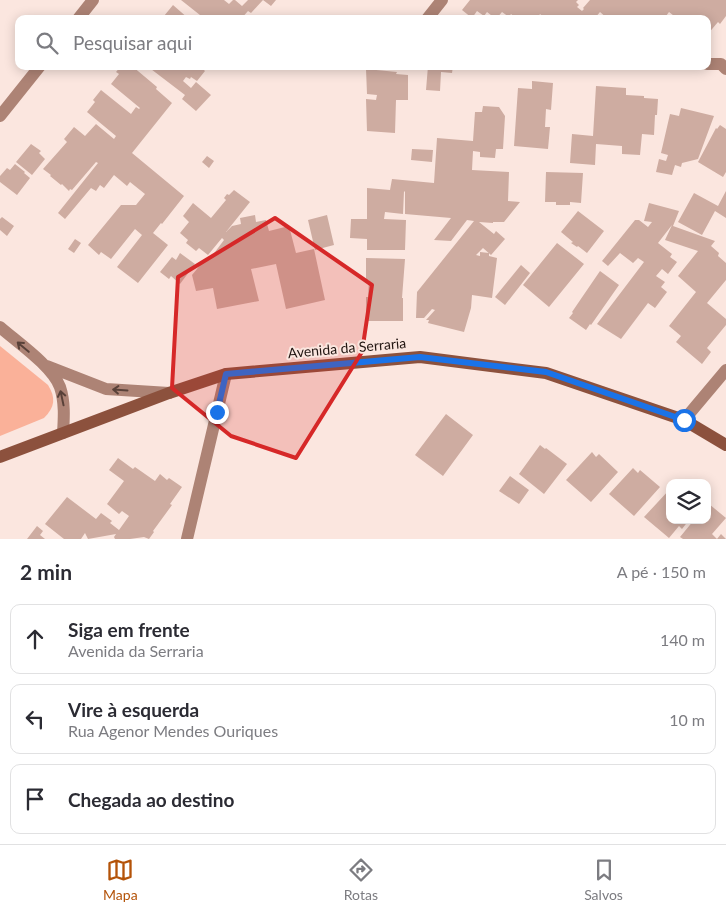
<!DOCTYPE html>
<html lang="pt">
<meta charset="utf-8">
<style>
:root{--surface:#fff;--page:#f7f7f7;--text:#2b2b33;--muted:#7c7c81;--line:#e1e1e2;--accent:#b45309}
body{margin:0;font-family:Lato,sans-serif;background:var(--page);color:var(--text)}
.controls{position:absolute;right:15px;bottom:15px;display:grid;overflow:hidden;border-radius:10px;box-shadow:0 2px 12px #0003}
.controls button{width:45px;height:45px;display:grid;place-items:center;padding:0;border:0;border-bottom:1px solid var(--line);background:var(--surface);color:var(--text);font:25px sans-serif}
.stop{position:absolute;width:15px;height:15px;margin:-11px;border:4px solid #1a73e8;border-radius:50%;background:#fff}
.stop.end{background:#1a73e8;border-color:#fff;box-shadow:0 1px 5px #0008}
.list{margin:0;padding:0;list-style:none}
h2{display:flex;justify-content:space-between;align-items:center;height:65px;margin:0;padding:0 20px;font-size:21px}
h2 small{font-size:16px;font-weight:400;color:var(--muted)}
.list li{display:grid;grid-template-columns:32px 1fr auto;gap:15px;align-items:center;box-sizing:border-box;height:70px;margin:0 10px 10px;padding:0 10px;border:1px solid var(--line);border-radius:10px}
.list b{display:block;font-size:19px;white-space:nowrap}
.list p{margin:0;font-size:16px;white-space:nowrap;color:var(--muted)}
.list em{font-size:16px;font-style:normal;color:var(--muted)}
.icon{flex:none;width:28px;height:28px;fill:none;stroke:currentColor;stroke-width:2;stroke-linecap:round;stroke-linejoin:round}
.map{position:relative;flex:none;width:726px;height:539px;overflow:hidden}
.search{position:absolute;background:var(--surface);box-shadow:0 2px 12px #0003;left:15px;right:15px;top:15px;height:55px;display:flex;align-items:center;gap:12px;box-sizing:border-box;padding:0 18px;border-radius:10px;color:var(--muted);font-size:19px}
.sheet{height:305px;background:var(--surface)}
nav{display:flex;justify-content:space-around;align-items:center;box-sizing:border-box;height:70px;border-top:1px solid var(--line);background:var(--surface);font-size:14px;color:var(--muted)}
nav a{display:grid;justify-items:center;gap:2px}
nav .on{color:var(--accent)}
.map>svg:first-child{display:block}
</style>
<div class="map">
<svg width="726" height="539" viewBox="0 0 726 539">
<rect width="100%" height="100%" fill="#fbe6df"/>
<path fill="#fab199" d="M 0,346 L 48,385 C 56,398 55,407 44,418 L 0,436 Z"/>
<path fill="#ceaca1" d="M 181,0 L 224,0 L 229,4 L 233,0 L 235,0 L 242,6 L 248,0 L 276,0 L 271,6 L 263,0 L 251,13 L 248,11 L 241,19 L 205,19 Z
M 470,0 L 578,0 L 576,2 L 579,5 L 577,7 L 582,11 L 584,9 L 583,8 L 590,0 L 726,0 L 726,16 L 720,24 L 718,22 L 707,35 L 707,19 L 678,19 L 669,12 L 666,16 L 669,19 L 608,19 L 600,12 L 594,19 L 546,19 L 540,14 L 537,19 L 517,19 L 511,14 L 509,17 L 502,12 L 496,19 L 487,12 L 484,16 L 477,11 L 472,18 L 462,10 Z
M 173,5 L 189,19 L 167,19 L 164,16 Z
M 121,66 L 132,66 L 157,87 L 156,89 L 172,103 L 132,153 L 184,196 L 162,224 L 161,223 L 153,233 L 168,245 L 138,283 L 117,267 L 142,235 L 135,229 L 111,259 L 101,252 L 99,255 L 88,245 L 121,205 L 136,205 L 145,194 L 130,182 L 127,186 L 114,175 L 104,188 L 100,185 L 96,191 L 91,188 L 65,219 L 58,213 L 98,163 L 96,162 L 72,190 L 70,189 L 69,191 L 62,184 L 61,185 L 50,176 L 51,175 L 43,169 L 67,142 L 64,139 L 74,127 L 85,136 L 96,124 L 114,139 L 116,136 L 87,112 L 95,102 L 93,100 L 101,90 L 131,114 L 136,107 L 139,109 L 140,108 L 111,84 L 119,74 L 116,72 Z
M 147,66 L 200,66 L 205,71 L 197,81 L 191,77 L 190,79 L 186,77 L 183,81 L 191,88 L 196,82 L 211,95 L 196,111 L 182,99 L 185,95 Z
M 428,66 L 453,66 L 452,73 L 441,72 L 440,91 L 426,90 Z
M 366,69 L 397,72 L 396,74 L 408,75 L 408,100 L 396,100 L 395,133 L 367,131 L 366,99 L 376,100 L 377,95 L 367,94 Z
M 532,81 L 553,83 L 551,110 L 546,109 L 545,127 L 550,127 L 548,149 L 514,146 L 518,88 L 532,89 Z
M 596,86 L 626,88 L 626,95 L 644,96 L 644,98 L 658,99 L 657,115 L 655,115 L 654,135 L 642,134 L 640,155 L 622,154 L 622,146 L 596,144 L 595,165 L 570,163 L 572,134 L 593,136 Z
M 483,106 L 499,107 L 505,116 L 503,149 L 496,149 L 495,158 L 480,157 L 480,152 L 473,151 L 472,170 L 509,172 L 508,201 L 520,202 L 504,222 L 493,222 L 493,223 L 479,222 L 494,234 L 496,231 L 505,239 L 491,255 L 483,248 L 476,255 L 480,256 L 480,252 L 489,253 L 489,256 L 497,258 L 492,298 L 472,295 L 471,308 L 464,332 L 428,323 L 429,320 L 426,320 L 435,310 L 432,309 L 424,318 L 416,318 L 417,292 L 474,221 L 467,220 L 451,241 L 434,240 L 451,218 L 405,214 L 405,192 L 404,191 L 403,214 L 385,212 L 384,219 L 406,220 L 405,250 L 367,250 L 367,239 L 350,238 L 351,219 L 367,219 L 367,188 L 390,190 L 392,179 L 434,183 L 437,138 L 473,141 L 475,112 L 482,112 Z
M 681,108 L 714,116 L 698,159 L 682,163 L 681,167 L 675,165 L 672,175 L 656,172 L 659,159 L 666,161 L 668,155 L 661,153 L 670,114 L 679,116 Z
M 720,125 L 726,129 L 726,172 L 723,177 L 698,162 L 716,128 L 717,129 Z
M 31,144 L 41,151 L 39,153 L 45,159 L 32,175 L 16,162 Z
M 412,149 L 433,150 L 432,162 L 411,160 Z
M 207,156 L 214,161 L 209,168 L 202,162 Z
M 15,164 L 25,172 L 24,173 L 30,178 L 17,195 L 0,182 L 0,176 L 7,168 L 10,170 Z
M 546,172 L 583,173 L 581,203 L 570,202 L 570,205 L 556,205 L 556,202 L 545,202 Z
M 234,190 L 250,202 L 226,232 L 232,226 L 241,224 L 240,218 L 255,215 L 256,222 L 266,220 L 269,231 L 289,226 L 296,253 L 314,249 L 325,300 L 286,309 L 276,264 L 251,269 L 259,301 L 217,309 L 213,288 L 196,291 L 192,275 L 206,258 L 209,260 L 224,240 L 222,238 L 208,255 L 199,248 L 196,251 L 186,243 L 188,240 L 180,233 L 189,222 L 183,216 L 193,203 L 211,218 L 226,200 L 224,198 L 227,194 L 229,195 Z
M 726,191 L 726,218 L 715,211 L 702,235 L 678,222 L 694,193 L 718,206 Z
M 649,203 L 679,211 L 673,226 L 715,241 L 711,246 L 719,253 L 718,256 L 726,263 L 726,280 L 707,303 L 726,319 L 726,325 L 707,348 L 711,352 L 702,364 L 676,342 L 681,336 L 669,326 L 696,292 L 678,276 L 698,251 L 665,240 L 672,225 L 658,243 L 672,254 L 670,257 L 677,262 L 668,274 L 662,269 L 656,276 L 665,282 L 661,287 L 667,292 L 655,308 L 648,303 L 621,339 L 597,324 L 644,262 L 638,258 L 633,263 L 620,253 L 608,266 L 602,261 L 635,220 L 639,220 L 648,227 L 652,222 L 644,221 Z
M 578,211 L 604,231 L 587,253 L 578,246 L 577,247 L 571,243 L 573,242 L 561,232 Z
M 327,215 L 334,245 L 315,250 L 308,220 Z
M 2,217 L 14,226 L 7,236 L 0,230 L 0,219 Z
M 75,239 L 81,243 L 74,253 L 68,249 Z
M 557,243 L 584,264 L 549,307 L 523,285 Z
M 180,253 L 195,264 L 180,284 L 171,276 L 169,279 L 160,272 L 172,257 L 176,260 Z
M 366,258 L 405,259 L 402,298 L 403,298 L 403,321 L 366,321 L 366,297 L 368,297 L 369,280 L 366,280 Z
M 521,265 L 530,273 L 505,305 L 495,297 Z
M 600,271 L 619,285 L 591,325 L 590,324 L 586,330 L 569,318 L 573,313 L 572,312 Z
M 446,414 L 473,435 L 443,476 L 415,455 Z
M 540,445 L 545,449 L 546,448 L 567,464 L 544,494 L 519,474 Z
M 592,452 L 596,457 L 599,454 L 618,472 L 591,502 L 566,480 Z
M 118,458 L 133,469 L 135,467 L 155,481 L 160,474 L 167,480 L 169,478 L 182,487 L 170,504 L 172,505 L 153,531 L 154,532 L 149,539 L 144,537 L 130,539 L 115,539 L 114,537 L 116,534 L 88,539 L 85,533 L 81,539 L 64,539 L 45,524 L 67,497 L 96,519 L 101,513 L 112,521 L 110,523 L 119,530 L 129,516 L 122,511 L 119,514 L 107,504 L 124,481 L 109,470 Z
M 633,468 L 638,473 L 640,470 L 660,487 L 634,516 L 609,494 Z
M 510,476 L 529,490 L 519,504 L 499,491 Z
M 670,489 L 670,520 L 689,520 L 682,529 L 679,526 L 669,538 L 644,517 Z
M 709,504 L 726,518 L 712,534 L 717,539 L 721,534 L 726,539 L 683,539 L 680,537 L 694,520 L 707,520 L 707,505 Z
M 37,526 L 43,531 L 40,535 L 45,539 L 27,539 Z"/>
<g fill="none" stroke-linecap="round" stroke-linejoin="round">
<path stroke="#ad8375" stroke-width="12" d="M 427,19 L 442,0
M 707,64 L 721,64 L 726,69
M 684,420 L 726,370
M 187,539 L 226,374"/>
<path stroke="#ad8375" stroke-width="12" d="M 78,19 L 93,0
M 0,116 L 40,66
M 0,327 C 17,342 52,366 60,387 C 65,402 64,418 63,433
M 47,366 L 106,389 L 169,393"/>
<path stroke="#8c513d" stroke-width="12" d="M 0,457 L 169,393 L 226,374 L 420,357 L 546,373 L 684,420 L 726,445"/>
</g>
<defs><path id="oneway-shaft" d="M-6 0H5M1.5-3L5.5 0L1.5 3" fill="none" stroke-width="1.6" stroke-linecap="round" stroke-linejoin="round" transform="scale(1.25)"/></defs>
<g stroke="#594139">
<use href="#oneway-shaft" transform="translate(23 347) rotate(-140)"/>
<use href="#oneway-shaft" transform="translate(120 390) rotate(-176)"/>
<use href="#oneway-shaft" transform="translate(62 398) rotate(-102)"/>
</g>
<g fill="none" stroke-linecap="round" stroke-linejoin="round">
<path stroke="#1a73e8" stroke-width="6" d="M 217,412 L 226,374 L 420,357 L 546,372 L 684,420"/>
</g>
<path fill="#d62828" fill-opacity="0.2" stroke="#d62828" stroke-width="4" stroke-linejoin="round" d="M 275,218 L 372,285 L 362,352 L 296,458 L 231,436 L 172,388 L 178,277 Z"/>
<g text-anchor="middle" stroke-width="4" stroke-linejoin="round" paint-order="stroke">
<g font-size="14" fill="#211511" stroke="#fbe6df">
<text transform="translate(347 348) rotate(-5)" y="5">Avenida da Serraria</text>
</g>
</g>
</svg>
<div class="controls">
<button><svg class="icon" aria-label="layers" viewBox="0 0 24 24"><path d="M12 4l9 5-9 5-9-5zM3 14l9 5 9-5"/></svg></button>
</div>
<div class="stop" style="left:684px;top:420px"></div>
<div class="stop end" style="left:217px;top:412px"></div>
<div class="search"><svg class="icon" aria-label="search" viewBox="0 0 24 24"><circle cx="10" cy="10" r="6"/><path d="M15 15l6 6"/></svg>Pesquisar aqui</div>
</div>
<section class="sheet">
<h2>2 min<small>A pé · 150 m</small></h2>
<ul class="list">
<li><svg class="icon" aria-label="ahead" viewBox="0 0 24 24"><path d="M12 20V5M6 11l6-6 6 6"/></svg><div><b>Siga em frente</b><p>Avenida da Serraria</p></div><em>140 m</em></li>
<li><svg class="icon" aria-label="left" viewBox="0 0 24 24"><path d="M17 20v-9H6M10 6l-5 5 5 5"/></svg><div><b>Vire à esquerda</b><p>Rua Agenor Mendes Ouriques</p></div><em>10 m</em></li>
<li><svg class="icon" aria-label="arrive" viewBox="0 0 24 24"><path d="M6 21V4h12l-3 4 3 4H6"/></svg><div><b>Chegada ao destino</b></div></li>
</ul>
</section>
<nav>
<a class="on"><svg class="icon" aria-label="map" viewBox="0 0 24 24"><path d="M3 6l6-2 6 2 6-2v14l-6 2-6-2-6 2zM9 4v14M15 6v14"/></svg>Mapa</a>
<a><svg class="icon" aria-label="directions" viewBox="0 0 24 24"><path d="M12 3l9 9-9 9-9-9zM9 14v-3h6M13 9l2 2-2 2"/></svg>Rotas</a>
<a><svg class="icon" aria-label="saved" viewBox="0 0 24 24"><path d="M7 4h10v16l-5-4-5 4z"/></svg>Salvos</a>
</nav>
